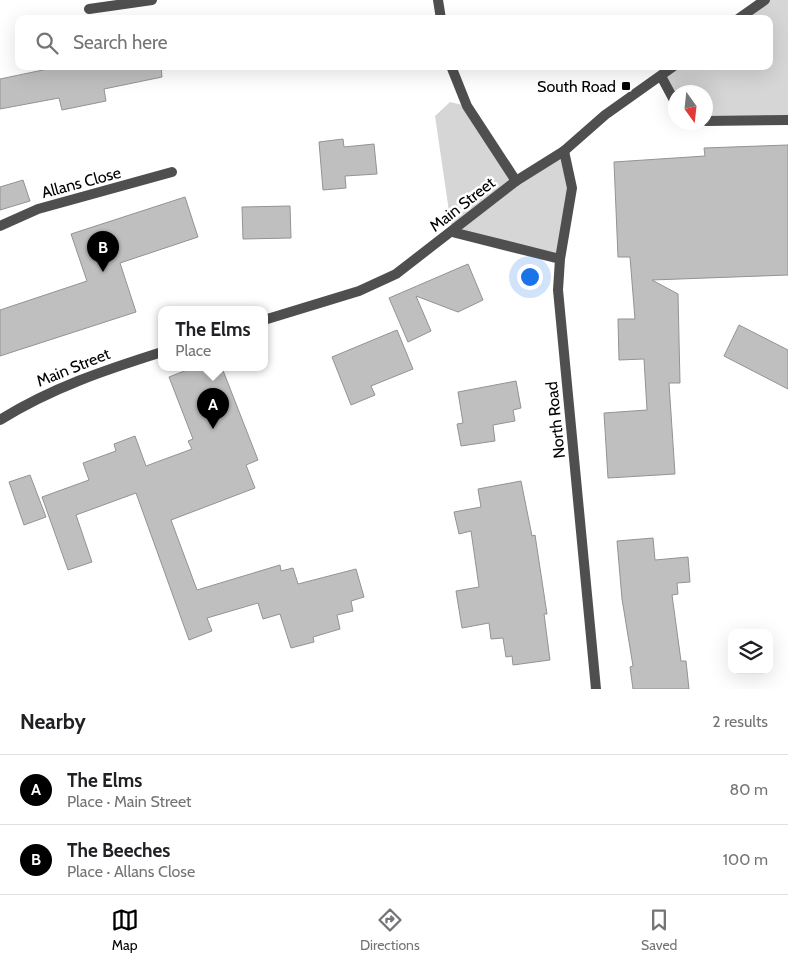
<!DOCTYPE html>
<meta charset="utf-8">
<style>
:root{--surface:#fff;--page:#f6f6f6;--text:#202124;--muted:#757577;--line:#e0e0e0;--accent:#000}
body{margin:0;font-family:Cabin,sans-serif;background:var(--page);color:var(--text)}
.controls{position:absolute;right:15px;bottom:15px;display:grid;overflow:hidden;border-radius:10px;box-shadow:0 5px 20px #0002}
.controls button{width:45px;height:45px;display:grid;place-items:center;padding:0;border:0;border-bottom:1px solid var(--line);background:var(--surface);color:var(--text);font:25px sans-serif}
.compass{position:absolute;left:668px;top:85px;width:45px;height:45px;border-radius:50%;background:var(--surface);box-shadow:0 5px 20px #0002;rotate:165deg}
.you{position:absolute;left:529px;top:276px;width:18px;height:18px;margin:-12px;border:4px solid #fff;border-radius:50%;background:#1a73e8;box-shadow:0 0 0 8px #1a73e833}
.badge{display:grid;place-items:center;width:32px;height:32px;border-radius:50%;background:var(--accent);color:#fff;font-size:16px;font-weight:700}
.pin{position:absolute;translate:-50% -41px;filter:drop-shadow(0 1px 2px #0008)}
.pin::after{content:'';position:absolute;top:26px;width:18px;height:15px;background:inherit;clip-path:polygon(0 0,100% 0,50% 100%)}
.popup{position:absolute;left:158px;top:306px;width:110px;height:65px;box-sizing:border-box;display:grid;place-content:center;border-radius:10px;background:var(--surface);filter:drop-shadow(0 1px 4px #0005);font-size:16px;white-space:nowrap;color:var(--muted)}
.popup b{font-size:19px;color:var(--text)}
.popup::after{content:'';position:absolute;left:50%;top:100%;margin-left:-10px;border:10px solid transparent;border-top-color:var(--surface)}
.list{margin:0;padding:0;list-style:none}
h2{display:flex;justify-content:space-between;align-items:center;height:65px;margin:0;padding:0 20px;font-size:21px}
h2 small{font-size:16px;font-weight:400;color:var(--muted)}
.list li{display:grid;grid-template-columns:32px 1fr auto;gap:15px;align-items:center;box-sizing:border-box;height:70px;padding:0 20px;border-top:1px solid var(--line)}
.list b{display:block;font-size:19px;white-space:nowrap}
.list p{margin:0;font-size:16px;white-space:nowrap;color:var(--muted)}
.list em{font-size:16px;font-style:normal;color:var(--muted)}
.icon{flex:none;width:28px;height:28px;fill:none;stroke:currentColor;stroke-width:2;stroke-linecap:round;stroke-linejoin:round}
.map{position:relative;flex:none;width:788px;height:689px;overflow:hidden}
.search{position:absolute;background:var(--surface);box-shadow:0 5px 20px #0002;left:15px;right:15px;top:15px;height:55px;display:flex;align-items:center;gap:12px;box-sizing:border-box;padding:0 18px;border-radius:10px;color:var(--muted);font-size:19px}
.sheet{height:205px;background:var(--surface)}
nav{display:flex;justify-content:space-around;align-items:center;box-sizing:border-box;height:70px;border-top:1px solid var(--line);background:var(--surface);font-size:14px;color:var(--muted)}
nav a{display:grid;justify-items:center;gap:2px}
nav .on{color:var(--accent)}
.map>svg:first-child{display:block}
</style>
<div class="map">
<svg width="788" height="689" viewBox="0 0 788 689">
<rect width="100%" height="100%" fill="#fff"/>
<path fill="#d6d6d6" d="M 765,0 L 788,0 L 788,120 L 706,121 L 706,92 L 676,92 L 661,76 L 674,66 L 769,66 L 769,19 L 738,19 Z
M 450,102 L 467,106 L 516,181 L 564,151 L 572,188 L 560,259 L 452,232 L 435,116 Z"/>
<path fill="#bfbfbf" stroke="#939393" d="M 62,66 L 161,66 L 162,77 L 104,89 L 106,101 L 62,110 L 59,98 L 0,109 L 0,79 Z
M 343,139 L 344,147 L 374,144 L 377,174 L 345,176 L 346,188 L 323,190 L 319,142 Z
M 788,145 L 788,275 L 652,280 L 678,294 L 680,383 L 669,383 L 675,474 L 608,478 L 604,413 L 647,410 L 644,359 L 619,360 L 618,319 L 635,319 L 630,257 L 618,257 L 614,162 L 705,156 L 704,148 Z
M 23,180 L 30,201 L 0,210 L 0,187 Z
M 185,197 L 198,237 L 120,263 L 136,312 L 0,356 L 0,310 L 87,281 L 71,234 Z
M 290,206 L 291,238 L 243,239 L 242,207 Z
M 468,264 L 483,300 L 458,312 L 416,296 L 431,331 L 408,342 L 389,298 Z
M 739,325 L 788,350 L 788,389 L 724,356 Z
M 397,330 L 413,369 L 371,386 L 375,395 L 351,405 L 332,357 Z
M 192,368 L 222,368 L 258,460 L 246,465 L 255,488 L 171,520 L 197,590 L 280,565 L 281,571 L 293,568 L 298,584 L 356,569 L 364,597 L 351,601 L 353,611 L 337,615 L 340,629 L 313,637 L 314,642 L 291,648 L 280,614 L 263,619 L 258,603 L 207,618 L 212,631 L 189,640 L 136,493 L 76,515 L 92,562 L 68,570 L 42,497 L 89,480 L 83,463 L 116,451 L 114,444 L 135,436 L 146,466 L 192,449 L 188,441 L 193,439 L 169,377 Z
M 516,381 L 521,408 L 513,410 L 515,421 L 493,425 L 495,441 L 461,446 L 457,424 L 463,423 L 458,392 Z
M 30,475 L 46,517 L 24,525 L 9,482 Z
M 521,481 L 532,536 L 535,535 L 547,614 L 544,614 L 550,660 L 513,665 L 512,656 L 506,657 L 503,638 L 491,639 L 489,623 L 462,628 L 456,591 L 479,587 L 471,531 L 459,534 L 454,512 L 481,507 L 478,489 Z
M 653,538 L 655,560 L 688,557 L 690,582 L 677,583 L 678,594 L 672,595 L 681,661 L 686,661 L 689,689 L 633,689 L 630,667 L 633,666 L 622,599 L 617,541 Z"/>
<g fill="none" stroke-linecap="round" stroke-linejoin="round">
<path stroke="#4f4f4f" stroke-width="10" d="M 438,0 L 441,19
M 89,9 L 152,0
M 451,66 L 467,106 L 516,181
M 661,76 L 676,104
M 706,121 L 788,120
M 0,226 L 38,209 L 172,172
M 452,232 L 560,259 L 558,290 L 596,689
M 560,259 L 572,188 L 564,151"/>
<path stroke="#4f4f4f" stroke-width="10" d="M 738,19 L 765,0
M 264,320 L 359,291 L 396,274 L 516,181 L 564,151 L 605,115 L 674,66
M 0,420 C 51,388 105,370 162,352"/>
</g>
<rect fill="#000" stroke="#fff" stroke-width="2" x="621" y="81" width="10" height="10" rx="2.5"/>
<g text-anchor="middle" stroke-width="5" stroke-linejoin="round" paint-order="stroke">
<g font-size="16" fill="#000" stroke="#fff" text-anchor="end">
<text x="616" y="92">South Road</text>
</g>
<g font-size="16" fill="#000" stroke="#fff">
<text transform="translate(81 182) rotate(-15)" y="6">Allans Close</text>
<text transform="translate(462 204) rotate(-38)" y="6">Main Street</text>
<text transform="translate(73 367) rotate(-22)" y="6">Main Street</text>
<text transform="translate(555 420) rotate(-96)" y="6">North Road</text>
</g>
</g>
</svg>
<div class="controls">
<button><svg class="icon" aria-label="layers" viewBox="0 0 24 24"><path d="M12 4l9 5-9 5-9-5zM3 14l9 5 9-5"/></svg></button>
</div>
<svg class="compass" viewBox="-18 -18 36 36"><path d="M0-13l5 13h-10z" fill="#e53935"/><path d="M0 13l5-13h-10z" fill="#757577"/></svg>
<div class="you"></div>
<div class="pin badge" style="left:213px;top:429px">A</div>
<div class="popup"><b>The Elms</b>Place</div>
<div class="pin badge" style="left:103px;top:272px">B</div>
<div class="search"><svg class="icon" aria-label="search" viewBox="0 0 24 24"><circle cx="10" cy="10" r="6"/><path d="M15 15l6 6"/></svg>Search here</div>
</div>
<section class="sheet">
<h2>Nearby<small>2 results</small></h2>
<ul class="list">
<li><span class="badge">A</span><div><b>The Elms</b><p>Place · Main Street</p></div><em>80 m</em></li>
<li><span class="badge">B</span><div><b>The Beeches</b><p>Place · Allans Close</p></div><em>100 m</em></li>
</ul>
</section>
<nav>
<a class="on"><svg class="icon" aria-label="map" viewBox="0 0 24 24"><path d="M3 6l6-2 6 2 6-2v14l-6 2-6-2-6 2zM9 4v14M15 6v14"/></svg>Map</a>
<a><svg class="icon" aria-label="directions" viewBox="0 0 24 24"><path d="M12 3l9 9-9 9-9-9zM9 14v-3h6M13 9l2 2-2 2"/></svg>Directions</a>
<a><svg class="icon" aria-label="saved" viewBox="0 0 24 24"><path d="M7 4h10v16l-5-4-5 4z"/></svg>Saved</a>
</nav>
